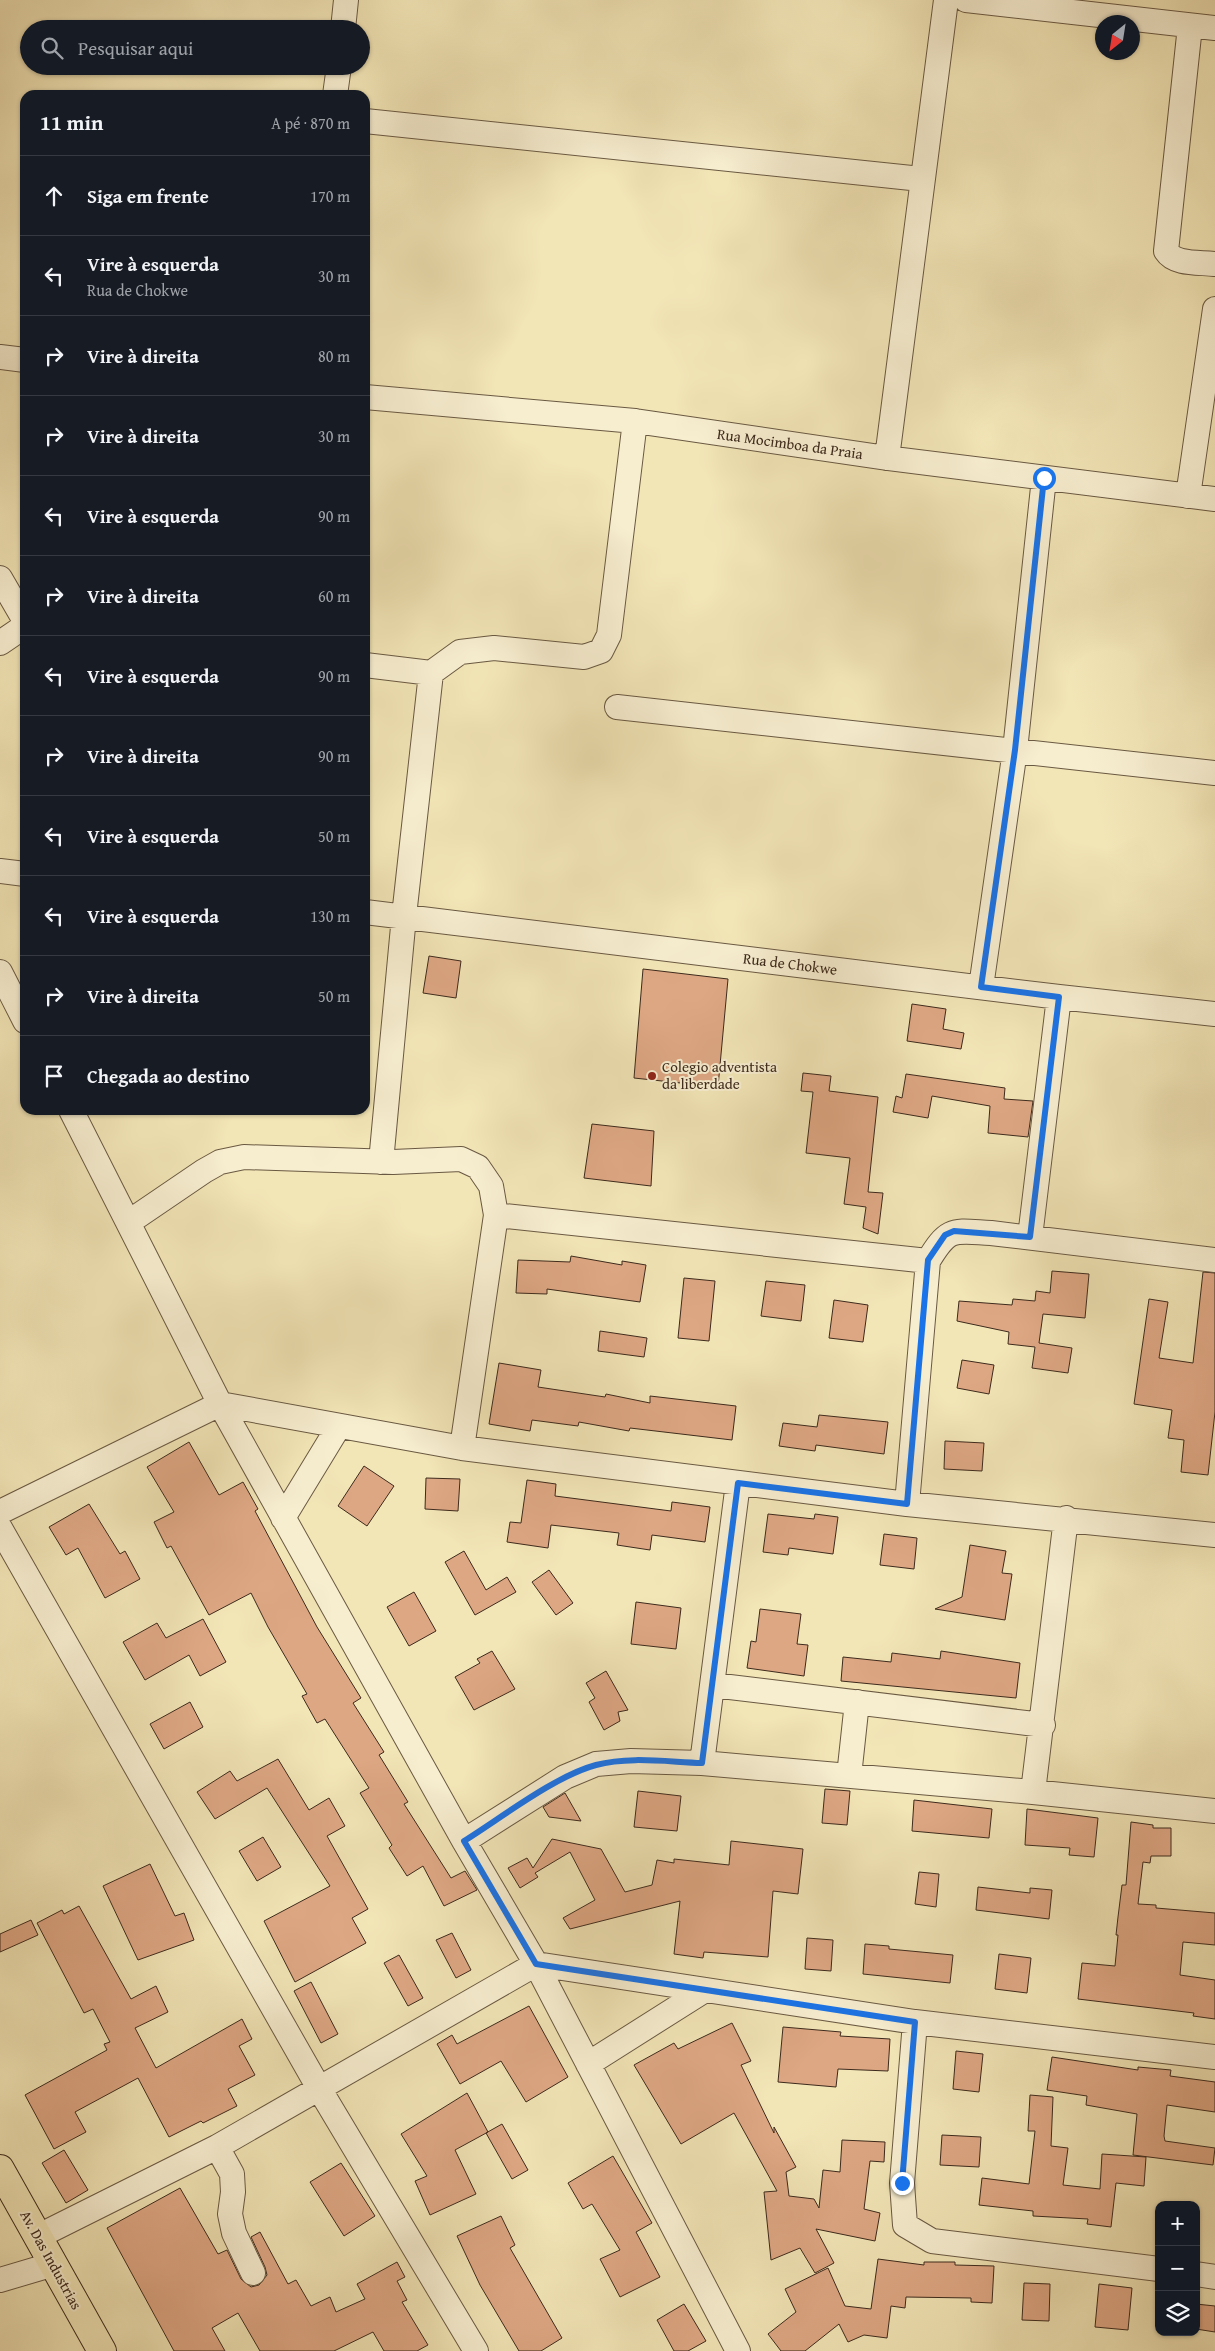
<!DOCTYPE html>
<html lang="pt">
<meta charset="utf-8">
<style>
:root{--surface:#171b24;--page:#20242c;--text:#f1f3f6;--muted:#9ea1a6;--line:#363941}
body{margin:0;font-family:"Gentium Book Plus",serif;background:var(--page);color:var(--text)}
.controls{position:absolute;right:15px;bottom:15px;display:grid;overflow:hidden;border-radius:10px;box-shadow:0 1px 4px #0004}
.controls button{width:45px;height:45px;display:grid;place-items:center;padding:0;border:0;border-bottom:1px solid var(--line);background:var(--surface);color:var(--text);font:25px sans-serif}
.compass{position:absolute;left:1095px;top:15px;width:45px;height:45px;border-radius:50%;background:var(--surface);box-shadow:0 1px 4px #0004;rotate:210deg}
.stop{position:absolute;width:15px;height:15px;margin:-11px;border:4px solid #1a73e8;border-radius:50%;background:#fff}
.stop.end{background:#1a73e8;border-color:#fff;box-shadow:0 1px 5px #0008}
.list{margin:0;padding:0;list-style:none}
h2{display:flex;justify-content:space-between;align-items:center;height:65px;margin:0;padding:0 20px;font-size:21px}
h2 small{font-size:16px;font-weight:400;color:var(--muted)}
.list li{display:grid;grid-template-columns:32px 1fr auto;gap:15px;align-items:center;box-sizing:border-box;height:80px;padding:0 20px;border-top:1px solid var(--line)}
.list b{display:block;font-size:19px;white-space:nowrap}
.list p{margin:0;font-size:16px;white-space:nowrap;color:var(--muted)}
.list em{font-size:16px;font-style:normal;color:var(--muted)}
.icon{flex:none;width:28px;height:28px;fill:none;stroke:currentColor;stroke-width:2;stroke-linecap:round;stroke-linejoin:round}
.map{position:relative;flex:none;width:1215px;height:2351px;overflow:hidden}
.search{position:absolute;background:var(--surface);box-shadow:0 1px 4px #0004;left:20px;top:20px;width:350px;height:55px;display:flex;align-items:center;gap:12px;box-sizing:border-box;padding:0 18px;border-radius:28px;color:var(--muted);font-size:19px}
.panel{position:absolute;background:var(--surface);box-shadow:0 1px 4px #0004;left:20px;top:90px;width:350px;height:1025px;border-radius:15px}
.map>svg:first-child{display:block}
</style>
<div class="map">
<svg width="1215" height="2351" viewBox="0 0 1215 2351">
<rect width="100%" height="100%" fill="#f2e5b6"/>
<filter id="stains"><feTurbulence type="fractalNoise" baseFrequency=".004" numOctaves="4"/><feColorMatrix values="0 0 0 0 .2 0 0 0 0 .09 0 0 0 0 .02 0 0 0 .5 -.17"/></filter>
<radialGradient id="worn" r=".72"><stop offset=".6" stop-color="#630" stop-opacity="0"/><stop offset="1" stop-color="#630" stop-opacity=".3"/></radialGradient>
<path fill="#dea784" stroke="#3d2a1c" d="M 429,956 L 461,961 L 456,998 L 423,993 Z
M 643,969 L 728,979 L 718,1087 L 634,1078 Z
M 912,1004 L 946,1009 L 943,1029 L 964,1033 L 961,1049 L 907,1041 Z
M 803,1073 L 831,1076 L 829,1091 L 878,1097 L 868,1192 L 883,1193 L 878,1234 L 863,1228 L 866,1207 L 844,1204 L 850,1158 L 806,1153 L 813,1092 L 801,1091 Z
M 906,1074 L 1005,1088 L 1004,1099 L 1033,1101 L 1028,1137 L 988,1133 L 990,1106 L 932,1096 L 928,1118 L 893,1112 L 896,1096 L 902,1098 Z
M 592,1124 L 654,1131 L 651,1186 L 584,1178 Z
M 571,1256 L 622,1265 L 622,1261 L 646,1265 L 640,1302 L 547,1289 L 547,1294 L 516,1293 L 518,1260 L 570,1262 Z
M 1052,1271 L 1089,1274 L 1085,1318 L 1043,1314 L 1039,1343 L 1072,1348 L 1068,1373 L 1032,1368 L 1035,1347 L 1008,1344 L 1009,1332 L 957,1321 L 959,1301 L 1012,1305 L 1013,1299 L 1035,1301 L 1036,1291 L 1050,1293 Z
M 1203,1272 L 1215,1273 L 1215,1412 L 1208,1475 L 1181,1472 L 1184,1440 L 1168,1438 L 1172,1410 L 1134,1404 L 1149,1299 L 1168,1302 L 1159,1358 L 1193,1363 Z
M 684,1278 L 715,1281 L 709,1341 L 678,1338 Z
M 766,1281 L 805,1285 L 801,1321 L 761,1316 Z
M 834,1300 L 868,1305 L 863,1342 L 829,1338 Z
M 600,1331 L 647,1338 L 644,1357 L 598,1351 Z
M 962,1360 L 994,1365 L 989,1394 L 957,1388 Z
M 499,1363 L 541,1370 L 538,1387 L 605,1397 L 606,1394 L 650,1403 L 650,1396 L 736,1406 L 732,1440 L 630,1428 L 629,1431 L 579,1422 L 578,1426 L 532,1420 L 530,1431 L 489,1424 Z
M 819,1415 L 888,1422 L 884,1454 L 816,1445 L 815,1451 L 779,1446 L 783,1423 L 817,1427 Z
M 945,1441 L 984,1443 L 982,1471 L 944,1469 Z
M 189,1442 L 219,1495 L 243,1482 L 258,1509 L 255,1511 L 317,1627 L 361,1698 L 353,1703 L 384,1752 L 379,1755 L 408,1802 L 404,1804 L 451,1878 L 465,1871 L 477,1890 L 444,1906 L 423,1866 L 407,1876 L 389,1848 L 392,1845 L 360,1793 L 369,1788 L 325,1719 L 317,1723 L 302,1696 L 307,1694 L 268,1627 L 251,1593 L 209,1615 L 171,1546 L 167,1548 L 154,1522 L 174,1512 L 147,1467 Z
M 364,1466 L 394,1486 L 367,1526 L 338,1506 Z
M 426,1478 L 460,1479 L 458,1511 L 425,1509 Z
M 527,1480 L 556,1484 L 555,1496 L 671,1511 L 672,1502 L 710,1507 L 705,1542 L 652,1535 L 650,1550 L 617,1545 L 619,1533 L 551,1525 L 548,1548 L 507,1542 L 510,1522 L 521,1523 Z
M 89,1504 L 120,1554 L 125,1551 L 140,1579 L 105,1598 L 78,1548 L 66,1555 L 49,1527 Z
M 768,1514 L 814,1519 L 815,1514 L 838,1517 L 833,1554 L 789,1548 L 788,1555 L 763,1552 Z
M 884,1534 L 917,1538 L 914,1569 L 880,1565 Z
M 970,1545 L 1006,1551 L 1002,1573 L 1012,1574 L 1005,1620 L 935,1609 L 962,1597 Z
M 464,1551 L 486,1590 L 507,1577 L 516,1592 L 475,1615 L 445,1562 Z
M 549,1570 L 573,1603 L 556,1615 L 532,1582 Z
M 414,1592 L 436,1631 L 409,1646 L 387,1607 Z
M 636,1602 L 681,1608 L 676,1649 L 631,1644 Z
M 760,1609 L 801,1614 L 797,1644 L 808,1645 L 804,1676 L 747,1668 L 751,1641 L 756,1642 Z
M 203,1619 L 226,1662 L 200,1676 L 189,1655 L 145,1680 L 123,1642 L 157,1623 L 166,1638 Z
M 492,1651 L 515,1689 L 474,1710 L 455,1677 L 480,1663 L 477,1659 Z
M 941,1651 L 1020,1663 L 1016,1698 L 841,1681 L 843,1657 L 891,1662 L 892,1653 L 940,1659 Z
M 606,1671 L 628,1710 L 618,1712 L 620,1721 L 604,1730 L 589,1702 L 595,1698 L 586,1683 Z
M 190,1702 L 203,1727 L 164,1749 L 150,1724 Z
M 278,1759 L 309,1810 L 329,1798 L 345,1826 L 327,1836 L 368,1909 L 352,1918 L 366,1943 L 295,1982 L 264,1921 L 330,1886 L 267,1788 L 215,1819 L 197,1792 L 230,1771 L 237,1781 Z
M 825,1789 L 850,1791 L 847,1825 L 822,1823 Z
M 638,1791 L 681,1796 L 677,1831 L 634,1827 Z
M 565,1793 L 581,1821 L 549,1817 L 543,1807 Z
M 914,1800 L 992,1809 L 989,1838 L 912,1831 Z
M 1027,1809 L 1098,1818 L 1094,1857 L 1069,1855 L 1070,1848 L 1025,1845 Z
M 1131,1822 L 1153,1825 L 1153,1828 L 1171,1828 L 1171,1856 L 1151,1856 L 1150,1863 L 1143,1862 L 1138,1904 L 1156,1905 L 1156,1908 L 1215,1913 L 1215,1945 L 1183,1942 L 1180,1975 L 1215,1980 L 1215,2019 L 1193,2016 L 1194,2013 L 1078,1999 L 1082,1963 L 1115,1966 L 1118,1935 L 1116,1935 L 1118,1917 L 1122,1885 L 1126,1885 Z
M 263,1837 L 281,1867 L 257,1881 L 239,1851 Z
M 552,1839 L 601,1849 L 625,1892 L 652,1885 L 657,1860 L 674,1863 L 674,1859 L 729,1865 L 731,1841 L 803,1849 L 798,1894 L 773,1891 L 768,1957 L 704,1952 L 703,1958 L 674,1954 L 680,1901 L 570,1929 L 563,1918 L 595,1900 L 570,1852 L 535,1873 L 538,1877 L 520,1888 L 508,1868 L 527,1858 L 533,1868 Z
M 150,1864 L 175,1916 L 184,1913 L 194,1940 L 138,1960 L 103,1886 Z
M 919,1872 L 939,1874 L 936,1907 L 915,1904 Z
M 978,1887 L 1030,1893 L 1030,1888 L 1052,1890 L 1049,1919 L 976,1910 Z
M 79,1906 L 131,1999 L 156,1986 L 168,2012 L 135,2028 L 156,2068 L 242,2019 L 252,2039 L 239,2046 L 255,2075 L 228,2089 L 237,2106 L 203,2123 L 201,2121 L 169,2137 L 138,2078 L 75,2112 L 86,2132 L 54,2149 L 25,2095 L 107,2050 L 104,2044 L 110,2042 L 93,2009 L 84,2013 L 37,1923 L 62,1910 L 64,1914 Z
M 31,1920 L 38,1935 L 0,1952 L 0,1934 Z
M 452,1933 L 471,1970 L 456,1978 L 436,1940 Z
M 807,1938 L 833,1940 L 831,1971 L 805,1969 Z
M 865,1944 L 889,1946 L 889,1949 L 953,1955 L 950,1983 L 863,1974 Z
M 999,1954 L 1031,1958 L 1027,1993 L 995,1989 Z
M 399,1955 L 423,1998 L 408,2006 L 384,1963 Z
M 311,1982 L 338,2034 L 321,2043 L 294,1991 Z
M 529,2006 L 568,2077 L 526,2102 L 501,2061 L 460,2084 L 437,2044 L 452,2035 L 457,2044 Z
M 732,2023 L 751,2061 L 741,2065 L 774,2133 L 774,2127 L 796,2167 L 786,2172 L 789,2196 L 814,2199 L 819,2208 L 823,2170 L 840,2172 L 842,2140 L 885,2142 L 884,2162 L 870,2161 L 864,2209 L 880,2213 L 875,2241 L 816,2229 L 834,2263 L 815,2273 L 800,2248 L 771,2260 L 764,2192 L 777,2191 L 734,2113 L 681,2144 L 634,2065 L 674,2043 L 678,2049 Z
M 783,2027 L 841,2032 L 840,2036 L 890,2039 L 888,2071 L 838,2069 L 836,2087 L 778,2082 Z
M 956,2051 L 983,2054 L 979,2092 L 953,2089 Z
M 1052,2057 L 1138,2070 L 1138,2067 L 1171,2070 L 1170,2076 L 1215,2082 L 1215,2112 L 1167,2105 L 1164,2136 L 1165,2141 L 1215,2148 L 1213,2165 L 1133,2155 L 1137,2114 L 1086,2105 L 1087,2096 L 1047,2090 Z
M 467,2093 L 488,2132 L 455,2150 L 476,2194 L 430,2215 L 415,2181 L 427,2176 L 401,2134 Z
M 1030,2095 L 1053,2097 L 1051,2146 L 1068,2148 L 1063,2185 L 1100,2189 L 1102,2154 L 1146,2157 L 1144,2186 L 1116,2183 L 1111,2227 L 1087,2224 L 1088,2219 L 1033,2216 L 1033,2211 L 979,2205 L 982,2178 L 1029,2184 L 1035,2131 L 1028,2131 Z
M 502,2124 L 528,2170 L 512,2179 L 486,2133 Z
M 942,2135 L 981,2137 L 979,2167 L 940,2165 Z
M 64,2150 L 88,2190 L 66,2203 L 42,2163 Z
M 613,2156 L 652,2223 L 636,2232 L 660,2277 L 620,2297 L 600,2259 L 620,2250 L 592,2204 L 583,2209 L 568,2183 Z
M 341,2163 L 375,2216 L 344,2236 L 310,2182 Z
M 180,2188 L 218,2254 L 227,2250 L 241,2279 L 251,2287 L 259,2285 L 267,2275 L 265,2267 L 251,2237 L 260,2232 L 288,2284 L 296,2280 L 311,2306 L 330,2297 L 336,2312 L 365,2299 L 357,2284 L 397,2262 L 405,2277 L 397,2281 L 407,2300 L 402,2302 L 428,2345 L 417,2351 L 384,2351 L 373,2332 L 334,2351 L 260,2351 L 238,2313 L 212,2328 L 225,2351 L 174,2351 L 107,2228 Z
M 501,2216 L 515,2245 L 510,2248 L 562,2338 L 541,2351 L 519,2351 L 480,2285 L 457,2236 Z
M 878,2259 L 924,2265 L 924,2262 L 955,2262 L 955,2265 L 994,2266 L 992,2303 L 971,2302 L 971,2298 L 906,2297 L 905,2308 L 891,2306 L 887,2338 L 864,2335 L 848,2342 L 839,2324 L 805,2351 L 781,2351 L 768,2334 L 796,2312 L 785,2289 L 828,2268 L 845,2306 L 871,2309 Z
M 1024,2283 L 1050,2284 L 1049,2321 L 1022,2320 Z
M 1099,2284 L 1132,2288 L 1128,2330 L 1095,2327 Z
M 684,2304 L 706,2341 L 688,2351 L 674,2351 L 657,2320 Z
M 1196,2304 L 1215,2306 L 1215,2332 L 1196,2329 Z"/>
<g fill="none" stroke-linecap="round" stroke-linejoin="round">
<g stroke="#6a5942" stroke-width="26">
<path id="minor" d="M 966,0 L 1215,28
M 1190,26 L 1166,251 C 1175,265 1199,262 1215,264
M 343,29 L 346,0
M 335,95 L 339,66
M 365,121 L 921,179
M 0,357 L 25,360
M 365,397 L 635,421 L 887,458 L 1215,499
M 887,458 L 946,0
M 1188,496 L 1215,309
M 0,578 L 25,621
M 0,643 L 25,626
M 365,665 L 431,673 L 460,652 L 494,648 L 584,657 L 601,651 L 609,635 L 635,421
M 617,707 L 1215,773
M 0,871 L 25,874
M 365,912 L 1059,997 L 1215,1014
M 0,972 L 25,1021
M 981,987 L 1015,750 L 1044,478
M 71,1110 L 220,1404 L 464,1841 L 536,1964 L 738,2351
M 381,1162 L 404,916 L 431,673
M 496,1215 L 928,1261
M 129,1222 L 204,1171 L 220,1162 L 244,1157 L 393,1162 L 461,1159 L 478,1167 L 491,1186 L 496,1215 L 462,1448
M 1030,1237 L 1059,997
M 907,1504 L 928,1261 C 949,1226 953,1231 991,1233 L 1215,1260
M 0,1512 L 220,1404 L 462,1448 L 907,1504 L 1215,1535
M 283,1518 L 339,1426
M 0,1528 L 320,2090 L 476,2351
M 713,1685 L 1043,1725
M 702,1763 L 738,1483
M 849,1776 L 857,1702
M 1033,1792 L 1066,1518
M 464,1841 L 565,1777 L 596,1764 L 631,1761 L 702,1763 L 1033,1792 L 1215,1811
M 915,2022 L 902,2183 L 905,2225 L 932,2241 L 1159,2269
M 588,2064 L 705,1990
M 217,2147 L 232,2174 L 233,2192 L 230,2214 L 234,2233 L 253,2273
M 39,2236 L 217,2147 L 536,1964 L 915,2022 L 1215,2057
M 1196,2274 L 1215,2277
M 0,2280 L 54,2264"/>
</g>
<g stroke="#3d2a1c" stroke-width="30">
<path id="major" d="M 0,2169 L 102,2351"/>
</g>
<use href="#minor" stroke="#f7eed0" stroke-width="24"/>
<use href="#major" stroke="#f2e5b6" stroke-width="28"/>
</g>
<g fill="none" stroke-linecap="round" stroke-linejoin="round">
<path stroke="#1a73e8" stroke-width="6" d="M 902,2183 L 915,2022 L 536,1964 L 464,1841 C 501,1818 555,1776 596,1765 C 629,1756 668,1762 702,1763 L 738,1483 L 907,1504 L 928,1260 L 945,1235 L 954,1231 L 1030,1237 L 1059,997 L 981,987 L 1015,750 L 1044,478"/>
</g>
<circle fill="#8f2418" stroke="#f7eed0" stroke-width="2" cx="652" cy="1076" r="5"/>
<g text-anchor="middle" stroke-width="4" stroke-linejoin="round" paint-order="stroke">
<g font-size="15" fill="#3d2a1c" stroke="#f7eed0">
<text transform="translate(790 444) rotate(8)" y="5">Rua Mocimboa da Praia</text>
<text transform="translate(790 964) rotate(7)" y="5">Rua de Chokwe</text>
<text transform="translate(51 2260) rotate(61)" y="5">Av. Das Industrias</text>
</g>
<g font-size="15" fill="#3d2a1c" stroke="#f7eed0" text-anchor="start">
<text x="662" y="1072">Colegio adventista<tspan x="662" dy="17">da liberdade</tspan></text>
</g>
</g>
<rect width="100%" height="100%" filter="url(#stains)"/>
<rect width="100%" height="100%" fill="url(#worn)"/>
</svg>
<div class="controls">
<button>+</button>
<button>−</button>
<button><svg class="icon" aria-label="layers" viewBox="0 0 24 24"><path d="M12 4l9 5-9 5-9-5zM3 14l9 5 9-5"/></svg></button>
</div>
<svg class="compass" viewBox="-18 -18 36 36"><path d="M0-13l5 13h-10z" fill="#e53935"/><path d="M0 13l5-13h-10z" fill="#9ea1a6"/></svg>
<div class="stop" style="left:1044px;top:478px"></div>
<div class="stop end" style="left:902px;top:2183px"></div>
<div class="search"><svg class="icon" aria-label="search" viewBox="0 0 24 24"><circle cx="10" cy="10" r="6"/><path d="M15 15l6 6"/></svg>Pesquisar aqui</div>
<section class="panel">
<h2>11 min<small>A pé · 870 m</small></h2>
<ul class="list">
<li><svg class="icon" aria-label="ahead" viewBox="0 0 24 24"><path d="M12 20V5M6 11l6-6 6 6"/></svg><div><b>Siga em frente</b></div><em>170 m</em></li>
<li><svg class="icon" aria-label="left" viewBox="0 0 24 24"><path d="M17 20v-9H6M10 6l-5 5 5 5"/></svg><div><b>Vire à esquerda</b><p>Rua de Chokwe</p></div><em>30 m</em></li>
<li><svg class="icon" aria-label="right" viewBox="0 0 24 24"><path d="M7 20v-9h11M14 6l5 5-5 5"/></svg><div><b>Vire à direita</b></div><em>80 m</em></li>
<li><svg class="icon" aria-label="right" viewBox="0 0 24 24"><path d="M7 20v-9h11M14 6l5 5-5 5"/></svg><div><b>Vire à direita</b></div><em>30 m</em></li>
<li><svg class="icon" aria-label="left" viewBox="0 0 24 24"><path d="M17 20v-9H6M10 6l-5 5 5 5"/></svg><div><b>Vire à esquerda</b></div><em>90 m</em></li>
<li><svg class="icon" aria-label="right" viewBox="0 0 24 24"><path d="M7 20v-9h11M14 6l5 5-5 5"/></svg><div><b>Vire à direita</b></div><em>60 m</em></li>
<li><svg class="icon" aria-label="left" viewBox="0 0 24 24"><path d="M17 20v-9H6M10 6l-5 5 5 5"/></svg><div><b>Vire à esquerda</b></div><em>90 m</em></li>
<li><svg class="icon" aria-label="right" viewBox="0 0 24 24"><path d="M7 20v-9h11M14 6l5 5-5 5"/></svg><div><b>Vire à direita</b></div><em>90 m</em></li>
<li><svg class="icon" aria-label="left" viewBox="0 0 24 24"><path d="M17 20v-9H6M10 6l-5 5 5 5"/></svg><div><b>Vire à esquerda</b></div><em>50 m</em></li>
<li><svg class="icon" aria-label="left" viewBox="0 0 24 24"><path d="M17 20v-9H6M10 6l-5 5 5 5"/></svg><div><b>Vire à esquerda</b></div><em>130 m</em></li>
<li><svg class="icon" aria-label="right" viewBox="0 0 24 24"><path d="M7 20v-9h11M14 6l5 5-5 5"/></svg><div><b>Vire à direita</b></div><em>50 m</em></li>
<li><svg class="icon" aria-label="arrive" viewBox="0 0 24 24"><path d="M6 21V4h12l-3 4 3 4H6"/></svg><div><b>Chegada ao destino</b></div></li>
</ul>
</section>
</div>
